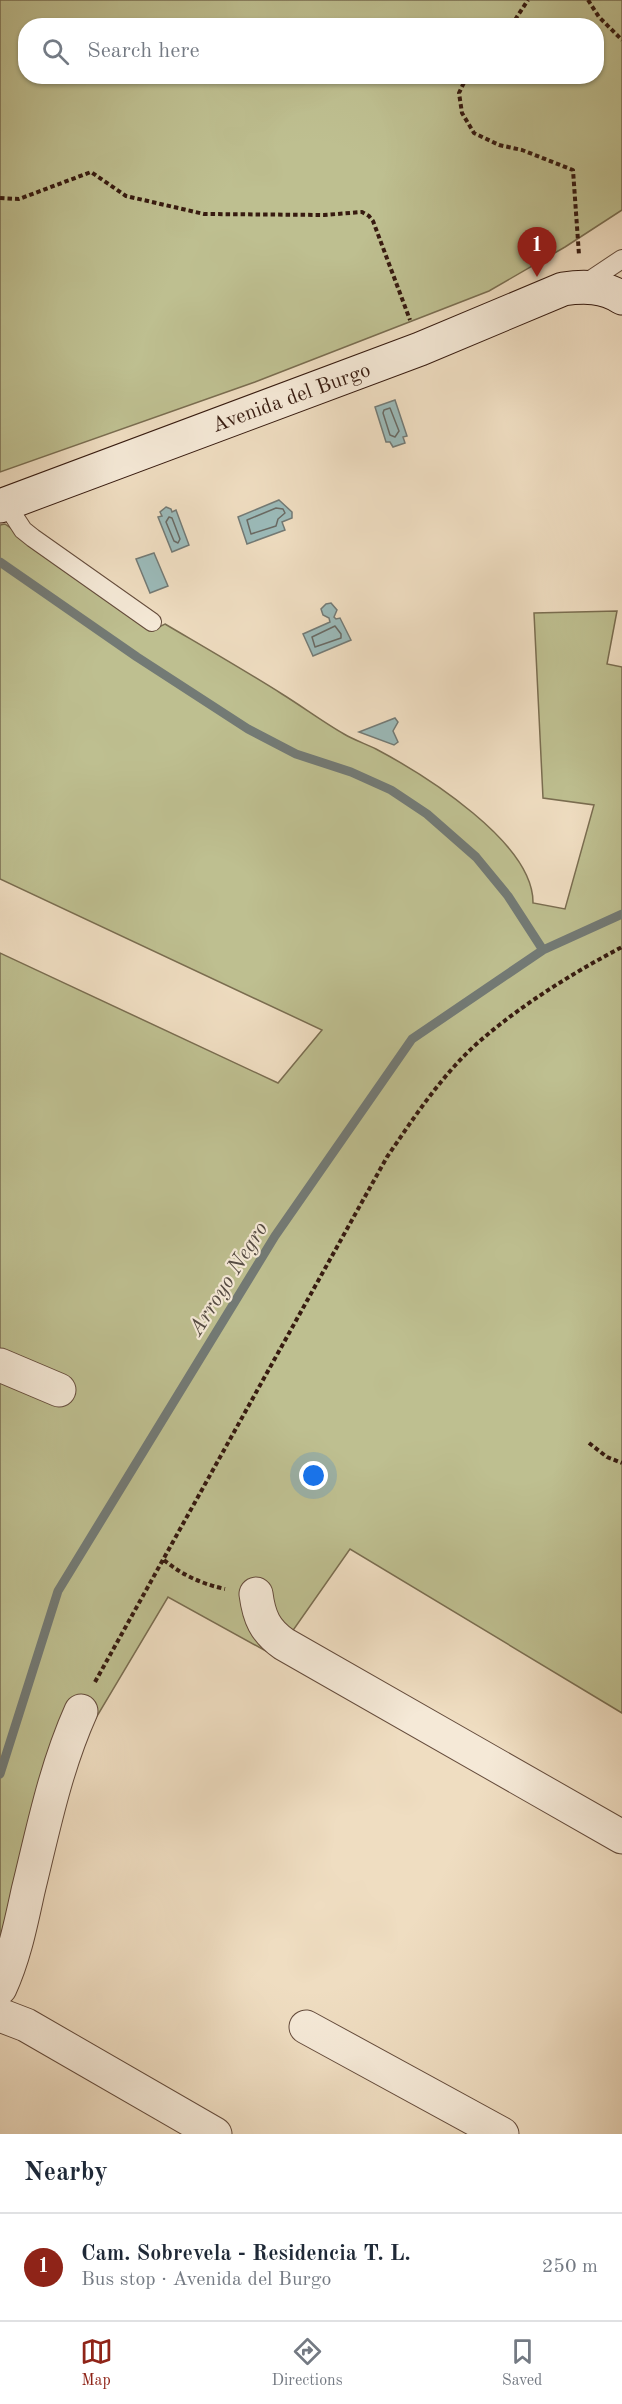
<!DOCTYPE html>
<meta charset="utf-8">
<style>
:root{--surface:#fff;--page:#f6f6f7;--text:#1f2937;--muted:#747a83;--line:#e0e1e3;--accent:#8f2418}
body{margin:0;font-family:"Old Standard TT",serif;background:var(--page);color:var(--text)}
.you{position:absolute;left:314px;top:1476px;width:21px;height:21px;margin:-15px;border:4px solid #fff;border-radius:50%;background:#1a73e8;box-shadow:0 0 0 9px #1a73e833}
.badge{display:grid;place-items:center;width:39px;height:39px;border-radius:50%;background:var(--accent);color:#fff;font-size:20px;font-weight:700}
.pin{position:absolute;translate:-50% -50px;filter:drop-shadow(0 2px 3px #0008)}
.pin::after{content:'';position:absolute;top:32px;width:21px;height:18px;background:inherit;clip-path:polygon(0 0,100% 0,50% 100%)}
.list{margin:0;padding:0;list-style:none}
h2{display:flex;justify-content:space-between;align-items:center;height:78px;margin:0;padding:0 24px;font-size:26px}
h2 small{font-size:20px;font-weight:400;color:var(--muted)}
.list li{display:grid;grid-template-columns:39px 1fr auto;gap:18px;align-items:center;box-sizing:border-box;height:108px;padding:0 24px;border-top:2px solid var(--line)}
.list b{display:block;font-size:22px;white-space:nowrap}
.list p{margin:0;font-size:20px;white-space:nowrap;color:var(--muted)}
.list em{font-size:20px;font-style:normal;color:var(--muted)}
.icon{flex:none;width:33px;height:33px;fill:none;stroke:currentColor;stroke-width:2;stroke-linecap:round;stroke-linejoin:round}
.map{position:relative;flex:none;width:622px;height:2134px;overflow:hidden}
.search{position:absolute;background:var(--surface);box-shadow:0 2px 4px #0004;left:18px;right:18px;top:18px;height:66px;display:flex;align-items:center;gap:15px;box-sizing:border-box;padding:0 21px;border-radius:24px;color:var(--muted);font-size:22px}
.sheet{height:186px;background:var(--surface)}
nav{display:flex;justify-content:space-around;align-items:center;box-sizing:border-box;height:84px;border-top:2px solid var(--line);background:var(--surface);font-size:16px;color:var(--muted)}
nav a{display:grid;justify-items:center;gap:3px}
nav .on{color:var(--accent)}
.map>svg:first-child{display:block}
</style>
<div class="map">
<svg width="622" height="2134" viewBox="0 0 622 2134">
<rect width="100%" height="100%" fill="#efddc1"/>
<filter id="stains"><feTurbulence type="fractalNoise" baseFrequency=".00333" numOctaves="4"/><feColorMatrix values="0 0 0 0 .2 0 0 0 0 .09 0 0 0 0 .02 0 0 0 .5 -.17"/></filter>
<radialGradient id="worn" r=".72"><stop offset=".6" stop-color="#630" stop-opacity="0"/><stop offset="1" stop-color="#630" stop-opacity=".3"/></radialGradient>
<path fill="#bebf90" stroke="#7a6d50" stroke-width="1.5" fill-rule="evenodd" d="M 0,0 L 622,0 L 622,210 L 565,247 L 489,291 L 255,382 L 0,472 ZM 26,26 L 596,26 L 596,76 L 26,76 Z
M 5,524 L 153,630 L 165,624 C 204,647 244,670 282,694 C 303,707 323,722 344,734 C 354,740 366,744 376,749 C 425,775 534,843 533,903 L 565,909 L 594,805 L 543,798 L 534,613 L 617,611 L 607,664 L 622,667 L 622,1713 L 350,1549 L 275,1656 L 168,1597 L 75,1753 L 0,1958 L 0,953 L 278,1083 L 322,1030 L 0,879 L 0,525 Z"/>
<path fill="#9bbab9" stroke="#737a75" stroke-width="1.5" d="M 395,400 L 407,436 L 403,437 L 405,443 L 393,447 L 390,442 L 386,442 L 375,407 Z
M 279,500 L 292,512 L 292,518 L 282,522 L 285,530 L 247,544 L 238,517 Z
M 166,507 L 171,509 L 172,512 L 176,510 L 189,545 L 172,552 L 158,517 L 162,516 L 160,512 Z
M 154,553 L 168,586 L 150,593 L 136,559 Z
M 331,603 L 337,610 L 334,617 L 336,619 L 340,618 L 351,640 L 313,656 L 303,634 L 330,622 L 329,618 L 323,615 L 321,609 L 326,604 Z
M 395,718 L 398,722 L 393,731 L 398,742 L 394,745 L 359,732 Z"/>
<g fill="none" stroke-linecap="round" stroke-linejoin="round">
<path stroke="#696a64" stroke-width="1.5" d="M 390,408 L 399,431 L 395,437 L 390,435 L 383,413 L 384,410 Z
M 276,508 L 283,509 L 285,513 L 278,519 L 276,526 L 251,534 L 247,520 Z
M 169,517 L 172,518 L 180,539 L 178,543 L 174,541 L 166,522 Z
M 335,626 L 341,634 L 341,638 L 315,647 L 312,637 Z"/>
<path stroke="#737a75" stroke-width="9" d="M 0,562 L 137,657 L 248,729 L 296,754 L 351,772 L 391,790 L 427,814 L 476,857 L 508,896 L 543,950
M 0,1774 L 58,1591 L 275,1236 L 412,1039 L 543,950 L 622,914"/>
<g stroke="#654c3c" stroke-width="20">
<path id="lane" d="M 583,285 L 622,259
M 6,504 L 23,530 L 33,538 L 152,622"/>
</g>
<g stroke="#654c3c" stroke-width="35">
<path id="street" d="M 0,1365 L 59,1390
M 256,1594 C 259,1617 265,1631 284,1644 L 622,1837
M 0,1988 C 14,1958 21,1923 28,1891 C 43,1830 55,1769 81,1711
M 0,2015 L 26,2025 L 215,2134
M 306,2027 L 502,2134"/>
</g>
<g stroke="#371b10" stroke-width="35">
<path id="secondary" d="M 0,506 L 420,349 L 563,289 C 584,286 604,286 622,298"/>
</g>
<path stroke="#371b10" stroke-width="4" stroke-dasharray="4.5 3" stroke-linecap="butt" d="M 588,0 L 599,17 L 622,40
M 511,26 L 528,0
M 467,76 L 459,93 L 462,113 L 474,133 L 499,145 L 522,150 L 573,170 L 579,255
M 0,198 L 19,199 L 91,172 L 126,196 L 204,214 L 324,215 L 362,212 L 369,216 L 373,221 L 410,320
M 589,1443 L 607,1457 L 622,1463
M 164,1560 C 182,1575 202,1584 225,1589
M 95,1682 L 387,1157 C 415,1116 443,1073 481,1040 C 524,1003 573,973 622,947"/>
<use href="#lane" stroke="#f5e9d7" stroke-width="18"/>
<use href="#street" stroke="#f5e9d7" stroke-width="33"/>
<use href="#secondary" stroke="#f5e9d7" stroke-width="33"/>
</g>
<g text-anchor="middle" stroke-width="4.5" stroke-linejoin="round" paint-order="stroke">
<g font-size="21" fill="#371b10" stroke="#f5e9d7">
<text transform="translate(291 397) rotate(-20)" y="7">Avenida del Burgo</text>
</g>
<g font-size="22" font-style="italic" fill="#554b43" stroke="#f5e9d7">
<text transform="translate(227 1278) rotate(-58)" y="8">Arroyo Negro</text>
</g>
</g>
<rect width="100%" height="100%" filter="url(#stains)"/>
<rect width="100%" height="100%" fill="url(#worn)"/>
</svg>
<div class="you"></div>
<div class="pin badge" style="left:537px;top:277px">1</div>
<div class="search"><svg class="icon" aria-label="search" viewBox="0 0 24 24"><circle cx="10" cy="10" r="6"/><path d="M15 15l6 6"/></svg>Search here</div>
</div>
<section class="sheet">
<h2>Nearby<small></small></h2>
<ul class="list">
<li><span class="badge">1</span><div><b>Cam. Sobrevela - Residencia T. L.</b><p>Bus stop · Avenida del Burgo</p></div><em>250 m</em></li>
</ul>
</section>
<nav>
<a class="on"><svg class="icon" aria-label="map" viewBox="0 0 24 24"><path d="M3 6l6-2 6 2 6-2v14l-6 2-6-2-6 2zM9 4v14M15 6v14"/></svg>Map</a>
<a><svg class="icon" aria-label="directions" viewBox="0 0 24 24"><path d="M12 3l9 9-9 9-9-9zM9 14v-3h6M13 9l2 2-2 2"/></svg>Directions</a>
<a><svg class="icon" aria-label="saved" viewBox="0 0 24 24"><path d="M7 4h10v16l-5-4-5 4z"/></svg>Saved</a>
</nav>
